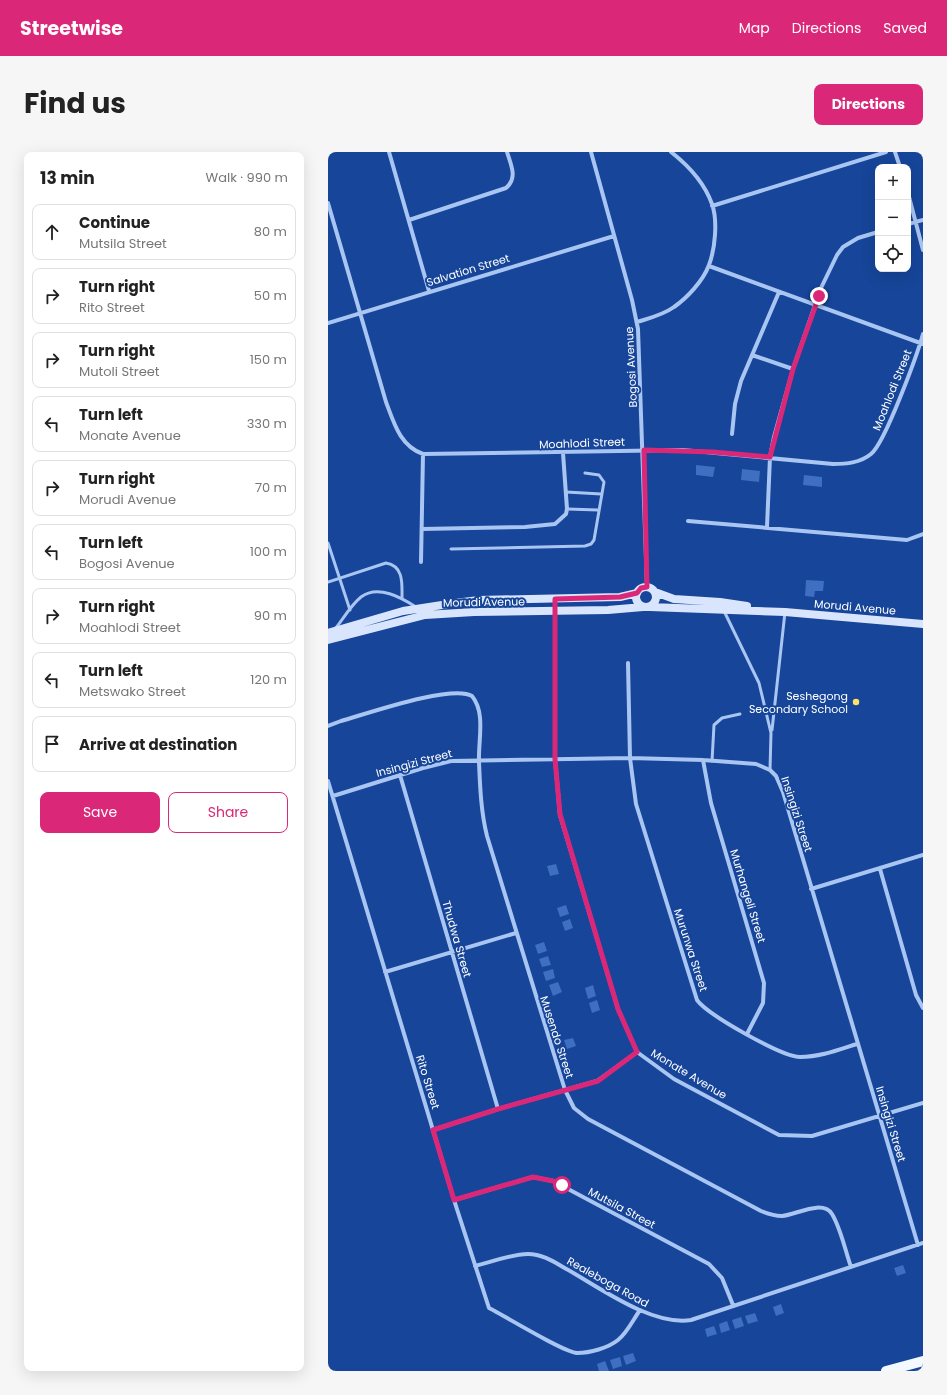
<!DOCTYPE html>
<meta charset="utf-8">
<style>
:root{--surface:#fff;--page:#f6f6f6;--text:#222;--muted:#767676;--line:#e0e0e0;--accent:#db2777}
body{margin:0;font-family:Poppins,sans-serif;background:var(--page);color:var(--text)}
.controls{position:absolute;right:12px;top:12px;display:grid;overflow:hidden;border-radius:8px;box-shadow:0 4px 16px #0002}
.controls button{width:36px;height:36px;display:grid;place-items:center;padding:0;border:0;border-bottom:1px solid var(--line);background:var(--surface);color:var(--text);font:20px sans-serif}
.stop{position:absolute;width:12px;height:12px;margin:-9px;border:3px solid #db2777;border-radius:50%;background:#fff}
.stop.end{background:#db2777;border-color:#fff;box-shadow:0 1px 4px #0008}
.list{margin:0;padding:0;list-style:none}
h2{display:flex;justify-content:space-between;align-items:center;height:52px;margin:0;padding:0 16px;font-size:17px}
h2 small{font-size:13px;font-weight:400;color:var(--muted)}
.list li{display:grid;grid-template-columns:26px 1fr auto;gap:12px;align-items:center;box-sizing:border-box;height:56px;margin:0 8px 8px;padding:0 8px;border:1px solid var(--line);border-radius:8px}
.list b{display:block;font-size:15px;white-space:nowrap}
.list p{margin:0;font-size:13px;white-space:nowrap;color:var(--muted)}
.list em{font-size:13px;font-style:normal;color:var(--muted)}
.actions{display:flex;gap:8px;padding:12px 16px}
.actions a{flex:1;padding:9px 0;border:1px solid var(--accent);border-radius:8px;text-align:center;font-size:14px;color:var(--accent)}
.actions .main{background:var(--accent);color:#fff}
.icon{flex:none;width:22px;height:22px;fill:none;stroke:currentColor;stroke-width:2;stroke-linecap:round;stroke-linejoin:round}
.map{position:relative;flex:none;width:595px;height:1219px;overflow:hidden;border-radius:8px}
header{display:flex;align-items:center;gap:24px;box-sizing:border-box;height:56px;padding:0 20px;background:var(--accent);color:#fff}
header strong{font-size:19px}
nav{display:flex;gap:22px;margin-inline-start:auto;font-size:14px}
.intro{display:flex;align-items:center;justify-content:space-between;box-sizing:border-box;height:96px;padding:0 24px}
h1{margin:0;font-size:28px}
.button{padding:10px 18px;border-radius:8px;background:var(--accent);color:#fff;font-size:14px;font-weight:700}
main{display:flex;gap:24px;padding:0 24px}
aside{flex:1;background:var(--surface);border-radius:8px;box-shadow:0 4px 16px #0002}
.map>svg:first-child{display:block}
</style>
<header>
<strong>Streetwise</strong>
<nav><a>Map</a><a>Directions</a><a>Saved</a></nav>
</header>
<div class="intro"><h1>Find us</h1><a class="button">Directions</a></div>
<main>
<aside>
<h2>13 min<small>Walk · 990 m</small></h2>
<ul class="list">
<li><svg class="icon" aria-label="ahead" viewBox="0 0 24 24"><path d="M12 20V5M6 11l6-6 6 6"/></svg><div><b>Continue</b><p>Mutsila Street</p></div><em>80 m</em></li>
<li><svg class="icon" aria-label="right" viewBox="0 0 24 24"><path d="M7 20v-9h11M14 6l5 5-5 5"/></svg><div><b>Turn right</b><p>Rito Street</p></div><em>50 m</em></li>
<li><svg class="icon" aria-label="right" viewBox="0 0 24 24"><path d="M7 20v-9h11M14 6l5 5-5 5"/></svg><div><b>Turn right</b><p>Mutoli Street</p></div><em>150 m</em></li>
<li><svg class="icon" aria-label="left" viewBox="0 0 24 24"><path d="M17 20v-9H6M10 6l-5 5 5 5"/></svg><div><b>Turn left</b><p>Monate Avenue</p></div><em>330 m</em></li>
<li><svg class="icon" aria-label="right" viewBox="0 0 24 24"><path d="M7 20v-9h11M14 6l5 5-5 5"/></svg><div><b>Turn right</b><p>Morudi Avenue</p></div><em>70 m</em></li>
<li><svg class="icon" aria-label="left" viewBox="0 0 24 24"><path d="M17 20v-9H6M10 6l-5 5 5 5"/></svg><div><b>Turn left</b><p>Bogosi Avenue</p></div><em>100 m</em></li>
<li><svg class="icon" aria-label="right" viewBox="0 0 24 24"><path d="M7 20v-9h11M14 6l5 5-5 5"/></svg><div><b>Turn right</b><p>Moahlodi Street</p></div><em>90 m</em></li>
<li><svg class="icon" aria-label="left" viewBox="0 0 24 24"><path d="M17 20v-9H6M10 6l-5 5 5 5"/></svg><div><b>Turn left</b><p>Metswako Street</p></div><em>120 m</em></li>
<li><svg class="icon" aria-label="arrive" viewBox="0 0 24 24"><path d="M6 21V4h12l-3 4 3 4H6"/></svg><div><b>Arrive at destination</b></div></li>
</ul>
<div class="actions"><a class="main">Save</a><a>Share</a></div>
</aside>
<div class="map">
<svg width="595" height="1219" viewBox="0 0 595 1219">
<rect width="100%" height="100%" fill="#164599"/>
<path fill="#3e6fc0" d="M 368,313 L 387,315 L 385,325 L 368,323 Z
M 414,317 L 432,319 L 431,330 L 413,328 Z
M 476,323 L 494,325 L 494,335 L 475,333 Z
M 478,428 L 496,429 L 495,439 L 487,439 L 486,445 L 477,444 Z
M 228,712 L 231,722 L 222,724 L 219,714 Z
M 238,753 L 241,762 L 232,765 L 229,756 Z
M 242,767 L 245,776 L 237,779 L 234,770 Z
M 216,790 L 219,799 L 210,802 L 207,793 Z
M 220,804 L 223,813 L 214,815 L 211,807 Z
M 225,817 L 227,826 L 218,829 L 215,820 Z
M 230,830 L 234,840 L 225,844 L 221,833 Z
M 265,833 L 268,844 L 260,847 L 257,836 Z
M 269,848 L 272,858 L 264,861 L 261,851 Z
M 245,886 L 248,894 L 239,897 L 236,888 Z
M 575,1113 L 578,1121 L 569,1124 L 566,1116 Z
M 453,1152 L 456,1161 L 448,1164 L 445,1155 Z
M 427,1161 L 430,1169 L 420,1172 L 417,1164 Z
M 413,1165 L 416,1174 L 407,1177 L 404,1168 Z
M 399,1169 L 402,1178 L 393,1181 L 391,1172 Z
M 386,1174 L 389,1182 L 379,1185 L 377,1177 Z
M 305,1201 L 308,1209 L 298,1213 L 295,1204 Z
M 292,1205 L 294,1214 L 285,1217 L 282,1208 Z
M 277,1209 L 281,1219 L 271,1219 L 269,1212 Z"/>
<g fill="none" stroke-linecap="round" stroke-linejoin="round">
<path stroke="#a9c5f2" stroke-width="3" d="M 238,340 L 273,342
M 239,357 L 270,358
M 0,391 L 22,458
M 123,397 L 257,394 L 263,392 L 266,388 L 276,330 L 271,323 L 257,321
M 0,430 L 58,411 C 76,414 74,432 74,446
M 396,459 L 431,531 L 443,581 L 442,618
M 7,477 C 15,467 23,453 33,445 C 50,432 74,446 88,455
M 444,578 L 457,460
M 384,609 L 386,573 L 394,566 L 412,562"/>
<path stroke="#a9c5f2" stroke-width="4" d="M 61,0 L 101,139
M 263,0 L 304,148 L 310,177 L 319,435
M 567,0 L 572,15
M 580,41 L 595,98
M 0,51 L 58,250 C 66,271 72,294 95,302 L 355,298 L 505,312 C 518,312 532,311 543,302 C 557,291 589,203 595,182
M 384,54 L 558,0
M 81,68 L 178,36 C 190,26 183,13 179,0
M 580,72 L 595,68
M 381,114 L 595,192
M 309,170 C 322,166 335,163 346,155 C 359,146 375,129 381,113 C 387,97 390,69 384,52 C 376,30 361,14 343,0
M 0,171 L 286,84
M 424,203 L 465,217
M 404,282 L 407,252 L 413,229 L 451,140
M 360,369 L 579,388 L 595,382
M 439,375 L 442,305 L 446,285 L 465,217 L 493,136 L 509,103 L 515,95 L 530,86 L 550,80
M 94,377 L 197,375 L 227,372 L 238,362 L 239,357 L 235,301
M 93,410 L 95,302
M 227,447 L 227,607 L 232,663 L 290,857 L 309,900 L 346,927 L 451,983 L 484,984 L 595,951
M 300,511 L 302,606 L 308,652 L 369,848 C 380,863 454,905 472,905 C 492,905 510,898 529,892
M 0,574 L 13,569 C 38,562 124,532 144,544 C 158,561 150,589 151,610 C 152,635 153,660 159,684 L 237,938 L 246,956 L 260,967 L 433,1059 C 440,1062 447,1064 454,1064 C 468,1063 494,1047 504,1062 C 513,1077 517,1098 523,1115
M 375,608 L 383,651 L 436,831 L 435,851 L 419,882
M 72,623 L 170,957
M 0,629 L 126,1048 L 161,1156 C 177,1164 235,1200 249,1201 C 262,1201 280,1196 290,1188 C 299,1181 305,1168 312,1158
M 5,644 L 95,616 L 123,609 L 302,606 L 375,608 L 428,612 L 442,618 L 448,624 L 455,640 L 590,1093
M 552,717 L 588,843 L 595,856
M 483,737 L 595,703
M 57,820 L 188,781
M 105,978 L 170,957 L 269,929 L 309,900
M 126,1048 L 205,1025 L 225,1029 L 381,1112 L 394,1126 L 405,1153
M 147,1114 C 164,1110 183,1102 200,1102 C 216,1102 229,1112 242,1119 C 275,1138 325,1174 363,1168 L 595,1091"/>
<path stroke="#d8e5fc" stroke-width="8" d="M308 445a10 10 0 1 1 20 0a10 10 0 1 1-20 0Z
M 327,440 L 346,447 L 392,450 L 419,454
M 322,455 L 457,460 L 595,472
M 0,481 L 75,459 L 127,451 L 151,448 L 292,445 L 309,441
M 0,488 L 97,463 L 146,460 L 280,458 L 315,455"/>
<path stroke="#f4f8ff" stroke-width="10" d="M 558,1219 L 595,1209"/>
</g>
<g fill="none" stroke-linecap="round" stroke-linejoin="round">
<path stroke="#db2777" stroke-width="5" d="M 234,1033 L 225,1029 L 205,1025 L 126,1048 L 105,978 L 170,957 L 270,929 L 309,900 L 290,857 L 232,662 L 227,607 L 227,447 L 292,445 L 309,441 L 313,436 L 319,435 L 316,298 L 385,300 L 442,305 L 465,217 L 491,144"/>
</g>
<circle fill="#ffdf6a" stroke="#164599" stroke-width="1.5" cx="528" cy="550" r="4"/>
<g text-anchor="middle" stroke-width="4" stroke-linejoin="round" paint-order="stroke">
<g font-size="11" fill="#fff" stroke="#164599">
<text transform="translate(140 118) rotate(-17)" y="4">Salvation Street</text>
<text transform="translate(303 215) rotate(-93)" y="4">Bogosi Avenue</text>
<text transform="translate(564 238) rotate(-68)" y="4">Moahlodi Street</text>
<text transform="translate(254 291) rotate(-2)" y="4">Moahlodi Street</text>
<text transform="translate(156 450) rotate(-1)" y="4">Morudi Avenue</text>
<text transform="translate(527 455) rotate(5)" y="4">Morudi Avenue</text>
<text transform="translate(86 611) rotate(-15)" y="4">Insingizi Street</text>
<text transform="translate(469 662) rotate(72)" y="4">Insingizi Street</text>
<text transform="translate(420 744) rotate(73)" y="4">Murhangeli Street</text>
<text transform="translate(129 787) rotate(74)" y="4">Thudwa Street</text>
<text transform="translate(363 798) rotate(72)" y="4">Murunwa Street</text>
<text transform="translate(229 885) rotate(72)" y="4">Musendo Street</text>
<text transform="translate(361 922) rotate(31)" y="4">Monate Avenue</text>
<text transform="translate(100 930) rotate(73)" y="4">Rito Street</text>
<text transform="translate(563 972) rotate(73)" y="4">Insingizi Street</text>
<text transform="translate(294 1056) rotate(28)" y="4">Mutsila Street</text>
<text transform="translate(280 1130) rotate(29)" y="4">Realeboga Road</text>
</g>
<g font-size="11" fill="#fff" stroke="#164599" text-anchor="end">
<text x="520" y="548">Seshegong<tspan x="520" dy="13">Secondary School</tspan></text>
</g>
</g>
</svg>
<div class="controls">
<button>+</button>
<button>−</button>
<button><svg class="icon" aria-label="locate" viewBox="0 0 24 24"><circle cx="12" cy="12" r="6"/><path d="M12 2v4M12 18v4M2 12h4M18 12h4"/></svg></button>
</div>
<div class="stop" style="left:234px;top:1033px"></div>
<div class="stop end" style="left:491px;top:144px"></div>
</div>
</main>
